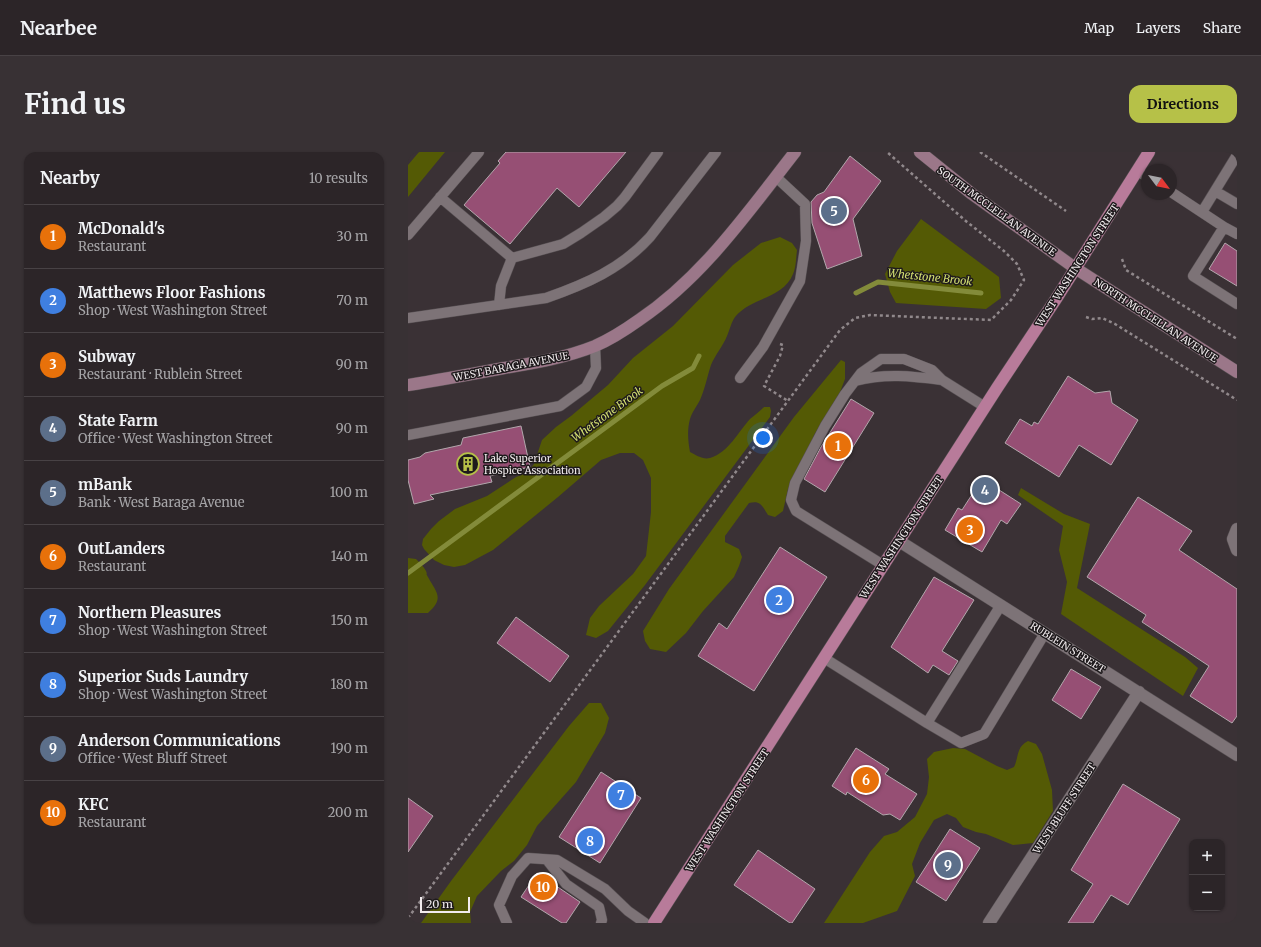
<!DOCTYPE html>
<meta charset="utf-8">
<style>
:root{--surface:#2c2528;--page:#383134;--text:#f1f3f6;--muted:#a6a5a8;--line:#484245;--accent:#b6c148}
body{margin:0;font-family:Merriweather,serif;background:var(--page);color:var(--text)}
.controls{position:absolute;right:12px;bottom:12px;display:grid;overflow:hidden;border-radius:8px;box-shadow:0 1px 3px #0004}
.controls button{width:36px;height:36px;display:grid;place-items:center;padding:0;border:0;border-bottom:1px solid var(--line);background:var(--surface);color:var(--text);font:20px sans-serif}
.compass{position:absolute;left:733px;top:12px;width:36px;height:36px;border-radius:50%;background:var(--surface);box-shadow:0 1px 3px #0004;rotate:122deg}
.scale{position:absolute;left:12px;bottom:10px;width:50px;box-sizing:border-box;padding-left:4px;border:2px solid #f2ecee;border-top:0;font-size:11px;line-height:14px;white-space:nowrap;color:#f2ecee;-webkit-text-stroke:3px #1e1a1c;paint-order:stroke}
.you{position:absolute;left:355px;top:286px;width:14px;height:14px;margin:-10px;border:3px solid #fff;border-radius:50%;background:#1a73e8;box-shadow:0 0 0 6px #1a73e833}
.badge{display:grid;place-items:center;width:26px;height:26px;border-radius:50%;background:var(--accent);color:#fff;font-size:13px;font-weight:700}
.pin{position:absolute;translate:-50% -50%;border:2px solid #fff;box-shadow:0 1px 4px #0006}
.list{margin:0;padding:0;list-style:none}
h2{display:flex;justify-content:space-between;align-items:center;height:52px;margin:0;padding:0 16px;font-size:17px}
h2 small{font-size:13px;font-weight:400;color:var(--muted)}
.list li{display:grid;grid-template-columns:26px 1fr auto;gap:12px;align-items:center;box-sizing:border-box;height:64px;padding:0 16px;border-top:1px solid var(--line)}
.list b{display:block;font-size:15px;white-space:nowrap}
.list p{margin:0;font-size:13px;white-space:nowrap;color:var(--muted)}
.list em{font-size:13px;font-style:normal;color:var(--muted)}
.map{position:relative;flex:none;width:829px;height:771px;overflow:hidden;border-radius:12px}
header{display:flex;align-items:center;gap:24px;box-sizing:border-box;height:56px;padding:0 20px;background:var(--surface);border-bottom:1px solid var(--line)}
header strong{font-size:19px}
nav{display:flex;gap:22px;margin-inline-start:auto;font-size:14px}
.intro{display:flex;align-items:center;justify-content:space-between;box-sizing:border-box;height:96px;padding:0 24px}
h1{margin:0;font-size:28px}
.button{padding:10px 18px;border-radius:12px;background:var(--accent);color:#111;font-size:14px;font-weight:700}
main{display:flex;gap:24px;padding:0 24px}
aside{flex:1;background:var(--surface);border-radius:12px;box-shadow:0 1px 3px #0004}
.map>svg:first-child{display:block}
</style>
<header>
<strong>Nearbee</strong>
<nav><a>Map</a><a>Layers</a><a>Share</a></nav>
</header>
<div class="intro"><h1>Find us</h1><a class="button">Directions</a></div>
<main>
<aside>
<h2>Nearby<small>10 results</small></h2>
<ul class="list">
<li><span class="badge" style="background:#e8710a">1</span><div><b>McDonald's</b><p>Restaurant</p></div><em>30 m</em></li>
<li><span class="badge" style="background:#3f7fe0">2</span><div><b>Matthews Floor Fashions</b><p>Shop · West Washington Street</p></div><em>70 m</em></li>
<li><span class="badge" style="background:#e8710a">3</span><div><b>Subway</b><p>Restaurant · Rublein Street</p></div><em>90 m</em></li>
<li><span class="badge" style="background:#5c6f8a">4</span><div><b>State Farm</b><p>Office · West Washington Street</p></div><em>90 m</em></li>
<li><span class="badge" style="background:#5c6f8a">5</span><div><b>mBank</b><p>Bank · West Baraga Avenue</p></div><em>100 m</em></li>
<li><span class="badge" style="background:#e8710a">6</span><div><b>OutLanders</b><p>Restaurant</p></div><em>140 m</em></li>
<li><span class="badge" style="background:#3f7fe0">7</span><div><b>Northern Pleasures</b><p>Shop · West Washington Street</p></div><em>150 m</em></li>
<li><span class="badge" style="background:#3f7fe0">8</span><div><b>Superior Suds Laundry</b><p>Shop · West Washington Street</p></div><em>180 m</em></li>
<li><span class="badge" style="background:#5c6f8a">9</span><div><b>Anderson Communications</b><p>Office · West Bluff Street</p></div><em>190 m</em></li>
<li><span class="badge" style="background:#e8710a">10</span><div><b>KFC</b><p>Restaurant</p></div><em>200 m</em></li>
</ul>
</aside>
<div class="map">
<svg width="829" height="771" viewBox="0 0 829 771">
<rect width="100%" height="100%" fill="#3a3135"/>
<path fill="#545a05" d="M 11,0 L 37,0 L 0,45 L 0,13 Z
M 513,67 L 591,125 L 593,146 L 578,157 L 488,151 L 482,140 L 477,122 L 489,99 Z
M 372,85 L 384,91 L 389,98 C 388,106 388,116 385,122 C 375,147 343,145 327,165 C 323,171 322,177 319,184 C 315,194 307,203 303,213 C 299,225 297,237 292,248 C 289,254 284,260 282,267 C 279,278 280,289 282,300 C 288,303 295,308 302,306 C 321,300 330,280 342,267 C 347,263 352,259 356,255 L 362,255 L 363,259 L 362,265 L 237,433 L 200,479 L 188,486 L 178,483 L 182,466 L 191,454 L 225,422 L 238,404 L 243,360 L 243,326 L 235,308 L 226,301 L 212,301 L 193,308 L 150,345 L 85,398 L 57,413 L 46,415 L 36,413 L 26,408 L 16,397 L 14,393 L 15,387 L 23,377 L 31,369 L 47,357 L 79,344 L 108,325 L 119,321 L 126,312 L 134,288 L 148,275 L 163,264 L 200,233 L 225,206 L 265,174 L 325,113 L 353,91 Z
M 433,208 L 437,210 L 437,227 L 432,240 L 406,283 L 402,296 L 380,337 L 375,359 L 367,365 L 360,363 C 354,354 353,348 341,351 L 317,384 L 317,390 L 331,397 L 334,405 L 331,414 L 326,425 L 295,459 L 278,481 L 258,500 L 242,497 L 237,489 L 235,479 L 261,437 L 386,265 Z
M 613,336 L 656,362 L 682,372 L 669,436 L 777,505 L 790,516 L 775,544 L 653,462 L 659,430 L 651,398 L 655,374 L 610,343 Z
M 0,406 L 8,407 C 11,410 16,415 18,419 C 20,424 17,420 20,425 C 28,440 37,446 20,461 L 0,461 Z
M 181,551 L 193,551 L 201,566 L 197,581 L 168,630 L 129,674 L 119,693 L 106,709 L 93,719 L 69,744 L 62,760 L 63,771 L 13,771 L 43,729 L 161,574 Z
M 620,589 L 628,592 L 634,602 L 644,638 L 645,659 L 625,691 L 605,693 L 578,682 L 568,680 L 555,675 L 548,666 L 539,662 L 526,668 L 512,691 L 504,712 L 507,724 L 489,759 L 455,771 L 416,771 L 462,700 L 476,684 L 489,680 L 507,665 L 519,642 L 521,625 L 519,607 L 526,600 L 545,596 L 557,597 L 589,614 L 599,618 L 606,615 C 611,605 608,595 620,589 Z"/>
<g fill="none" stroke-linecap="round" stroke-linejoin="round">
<path stroke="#838b3a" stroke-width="5" d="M 448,141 L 470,130 L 573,141
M 0,421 L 254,234 L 285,216 L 291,204"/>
</g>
<path fill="#964f74" stroke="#b2a7ac" d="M 98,0 L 218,0 L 171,55 L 149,36 L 102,92 L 56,53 L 92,11 L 90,9 Z
M 442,4 L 473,29 L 445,67 L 454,104 L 419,117 L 404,71 L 403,50 L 409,43 L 416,40 Z
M 817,91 L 829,99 L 829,134 L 801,117 Z
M 660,224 L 687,241 L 702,239 L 704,251 L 730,268 L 703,313 L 671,293 L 651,325 L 597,291 L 612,267 L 624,274 L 626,270 L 630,272 Z
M 443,247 L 466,261 L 417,340 L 396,327 L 413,295 Z
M 113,274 L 122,315 L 82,324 L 84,330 L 22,343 L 26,347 L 6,352 L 0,328 L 0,308 L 12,305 L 17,301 L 53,293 L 55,286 Z
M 574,327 L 613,352 L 599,372 L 593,368 L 574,400 L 537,378 L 550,356 L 554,358 Z
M 730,345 L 784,379 L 771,398 L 829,437 L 829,564 L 824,571 L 782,544 L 801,514 L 734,470 L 738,463 L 679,425 Z
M 372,395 L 419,425 L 346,539 L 290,504 L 311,471 L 319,477 Z
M 526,425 L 566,448 L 534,499 L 550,509 L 541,523 L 525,513 L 520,521 L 483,495 Z
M 108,465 L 161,504 L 142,530 L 89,491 Z
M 663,517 L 693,535 L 673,567 L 644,548 Z
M 448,596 L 481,617 L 477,622 L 509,642 L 492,668 L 482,662 L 475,663 L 439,640 L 438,643 L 424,634 Z
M 193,620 L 233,646 L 192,711 L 151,685 Z
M 715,632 L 772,667 L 720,753 L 703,743 L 685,771 L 660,771 L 685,732 L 663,718 Z
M 0,646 L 25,664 L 0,700 Z
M 542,677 L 572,696 L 538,749 L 508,730 Z
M 350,698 L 407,737 L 384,771 L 382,771 L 326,733 Z
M 129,721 L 172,750 L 158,771 L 154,771 L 113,745 Z"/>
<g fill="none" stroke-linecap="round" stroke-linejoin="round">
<g stroke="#575053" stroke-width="11">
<path id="lane" d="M 730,19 L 739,25
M 807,39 L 829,52
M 763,40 L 816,75 L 785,124 L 829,152
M 32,45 L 104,106 L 155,92 L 173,81 L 196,65 L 209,54 L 217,45 L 250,0
M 794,60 L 829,3
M 816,75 L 829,82
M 0,83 L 71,0
M 91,153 L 93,134 L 104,106
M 0,166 L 138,146 C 178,132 213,117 242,85 L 308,0
M 332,226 L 355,195 L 392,129 L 398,89 L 397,52 L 368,25
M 447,229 C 476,221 504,224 534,228
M 0,283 L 152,254 L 178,235 L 188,216 L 187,194
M 475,413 L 388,359 L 383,348 L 387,331 L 417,274 L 437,242 L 453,221 L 473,207 L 496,207 L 524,218 L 534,228 L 577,255
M 416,506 L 519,571 L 553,591 L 576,582 L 637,481
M 519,571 L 593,453
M 139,708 L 158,732 L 191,755 L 194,768 L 193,771
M 99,771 L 91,753 L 104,724 L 120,706 L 149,708 L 197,737 L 220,759 L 237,771"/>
</g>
<g stroke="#575053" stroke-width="13">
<path id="street" d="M 829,377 L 825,387 L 829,398
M 491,389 L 829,603
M 581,771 L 731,540"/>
</g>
<g stroke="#575053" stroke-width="13">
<path id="secondary" d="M 512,0 L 564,42 L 667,116 L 829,220
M 0,233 C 32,228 64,222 96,216 C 126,211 157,206 187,194 C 203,187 217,178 231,168 C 295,125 340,60 387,0"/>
</g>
<g stroke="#575053" stroke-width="13">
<path id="primary" d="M 246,771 L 589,236 L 648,147 L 741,0"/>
</g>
<path stroke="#90888b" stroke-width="2.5" stroke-dasharray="3 3" stroke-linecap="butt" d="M 572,0 L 658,59
M 714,107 L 718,118 L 829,187
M 678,165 L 684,167 L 694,166 L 707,172 L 829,248
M 372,192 L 375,193 L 372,204 L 356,234 L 380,249
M 0,766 L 432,178 L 447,166 L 462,163 L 583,168 L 603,148 L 616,128 L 609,112 L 596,99 L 559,70 L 479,0"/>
<use href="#lane" stroke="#7d7377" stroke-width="10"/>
<use href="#street" stroke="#7d7377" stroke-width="12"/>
<use href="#secondary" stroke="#9b7789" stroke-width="12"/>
<use href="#primary" stroke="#b87b9a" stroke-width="12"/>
</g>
<defs>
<g id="building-ring" transform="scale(1.15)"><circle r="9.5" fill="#1e1a1c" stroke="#b6c148" stroke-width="1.5"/><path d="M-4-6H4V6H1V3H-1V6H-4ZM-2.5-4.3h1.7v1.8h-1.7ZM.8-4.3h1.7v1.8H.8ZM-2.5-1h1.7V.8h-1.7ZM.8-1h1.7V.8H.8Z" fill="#b6c148"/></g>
</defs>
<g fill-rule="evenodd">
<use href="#building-ring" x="60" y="312"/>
</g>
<g text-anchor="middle" stroke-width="3" stroke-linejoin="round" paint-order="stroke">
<g font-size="10" fill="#f2ecee" stroke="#1e1a1c">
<text transform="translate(589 59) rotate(36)" y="4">SOUTH MCCLELLAN AVENUE</text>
<text transform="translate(669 113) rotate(-57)" y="4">WEST WASHINGTON STREET</text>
<text transform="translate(748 168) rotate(33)" y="4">NORTH MCCLELLAN AVENUE</text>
<text transform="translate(103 214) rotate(-11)" y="4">WEST BARAGA AVENUE</text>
<text transform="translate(493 385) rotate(-57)" y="4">WEST WASHINGTON STREET</text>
<text transform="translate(660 495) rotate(32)" y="4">RUBLEIN STREET</text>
<text transform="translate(656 656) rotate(-57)" y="4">WEST BLUFF STREET</text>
<text transform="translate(319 658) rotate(-57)" y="4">WEST WASHINGTON STREET</text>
</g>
<g font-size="10" fill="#f2ecee" stroke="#1e1a1c" text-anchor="start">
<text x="76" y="310">Lake Superior<tspan x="76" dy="12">Hospice Association</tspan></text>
</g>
<g font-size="11" font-style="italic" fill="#d3df71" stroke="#1e1a1c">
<text transform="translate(522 125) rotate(6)" y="4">Whetstone Brook</text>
<text transform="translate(199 262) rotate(-36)" y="4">Whetstone Brook</text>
</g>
</g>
</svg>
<div class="controls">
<button>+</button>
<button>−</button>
</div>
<svg class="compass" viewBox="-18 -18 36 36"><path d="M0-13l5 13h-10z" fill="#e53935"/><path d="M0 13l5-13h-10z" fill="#a6a5a8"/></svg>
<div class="scale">20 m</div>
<div class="you"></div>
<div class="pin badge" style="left:430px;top:294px;background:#e8710a">1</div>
<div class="pin badge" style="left:371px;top:448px;background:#3f7fe0">2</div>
<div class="pin badge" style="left:562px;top:378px;background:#e8710a">3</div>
<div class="pin badge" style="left:577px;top:338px;background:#5c6f8a">4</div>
<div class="pin badge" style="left:426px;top:59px;background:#5c6f8a">5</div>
<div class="pin badge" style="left:458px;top:628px;background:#e8710a">6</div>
<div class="pin badge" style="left:213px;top:643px;background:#3f7fe0">7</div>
<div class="pin badge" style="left:182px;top:689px;background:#3f7fe0">8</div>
<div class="pin badge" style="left:540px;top:713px;background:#5c6f8a">9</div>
<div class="pin badge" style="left:135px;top:735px;background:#e8710a">10</div>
</div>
</main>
